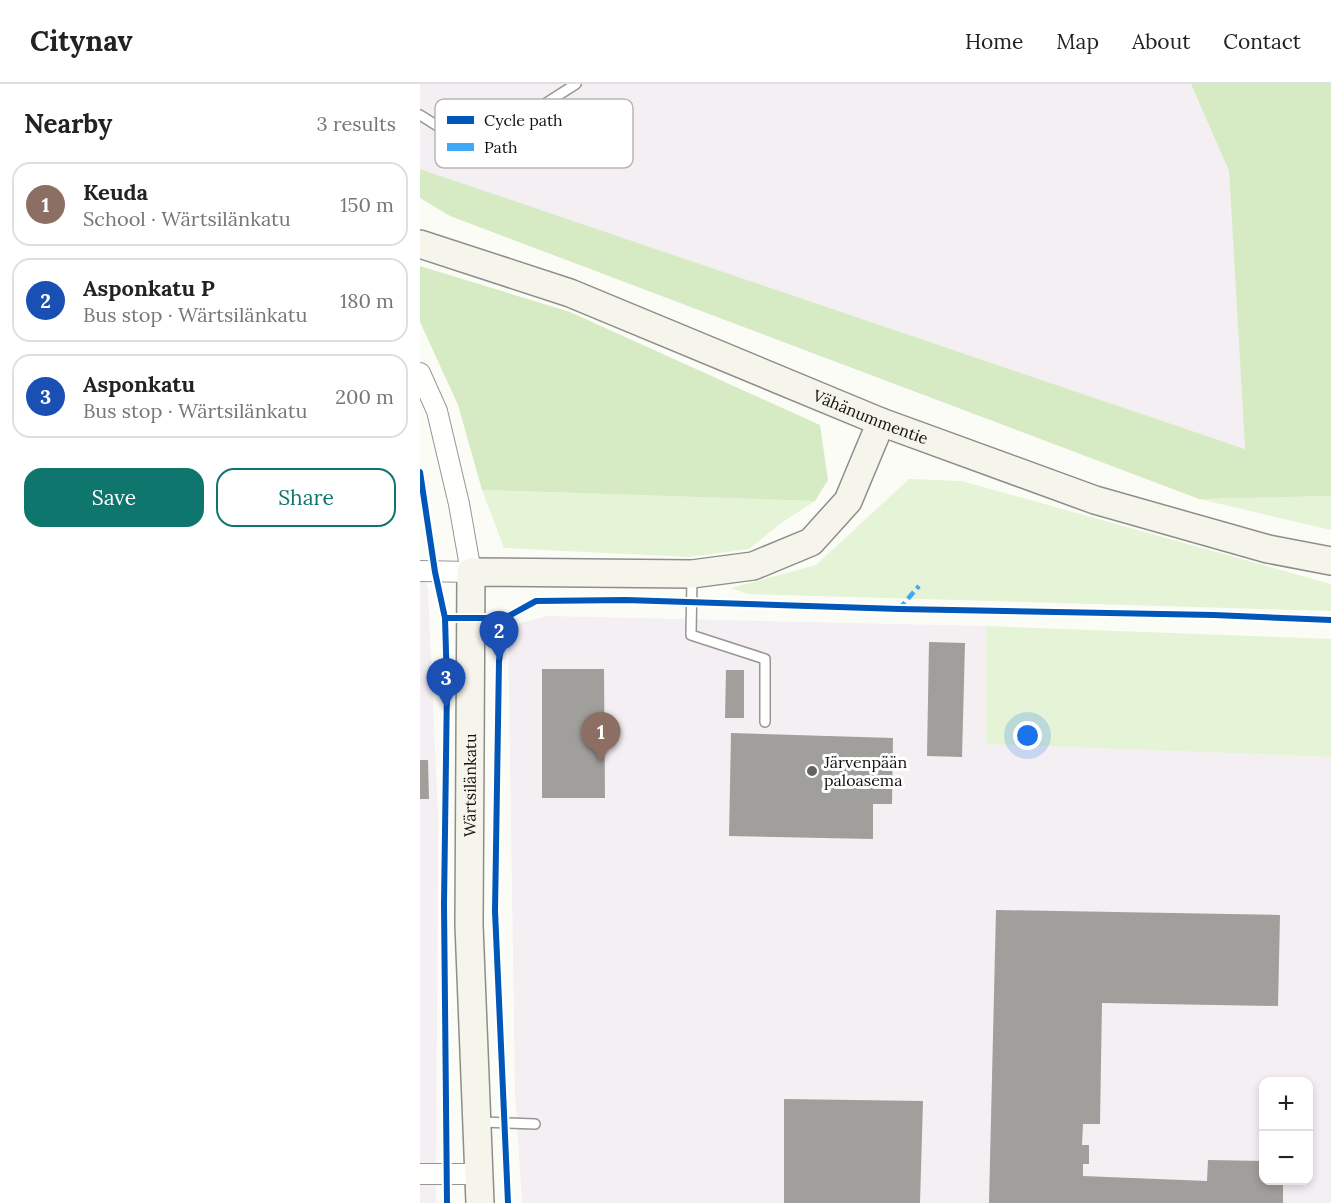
<!DOCTYPE html>
<meta charset="utf-8">
<style>
:root{--surface:#fff;--page:#f2f2f2;--text:#222;--muted:#767676;--line:#e0e0e0;--accent:#0f766e}
body{margin:0;font-family:Lora,serif;background:var(--page);color:var(--text)}
.controls{position:absolute;right:18px;bottom:18px;display:grid;overflow:hidden;border-radius:12px;box-shadow:0 3px 9px #0003}
.controls button{width:54px;height:54px;display:grid;place-items:center;padding:0;border:0;border-bottom:2px solid var(--line);background:var(--surface);color:var(--text);font:30px sans-serif}
.you{position:absolute;left:608px;top:652px;width:21px;height:21px;margin:-15px;border:4px solid #fff;border-radius:50%;background:#1a73e8;box-shadow:0 0 0 9px #1a73e833}
.badge{display:grid;place-items:center;width:39px;height:39px;border-radius:50%;background:var(--accent);color:#fff;font-size:20px;font-weight:700}
.pin{position:absolute;translate:-50% -50px;filter:drop-shadow(0 2px 3px #0008)}
.pin::after{content:'';position:absolute;top:32px;width:21px;height:18px;background:inherit;clip-path:polygon(0 0,100% 0,50% 100%)}
.list{margin:0;padding:0;list-style:none}
h2{display:flex;justify-content:space-between;align-items:center;height:78px;margin:0;padding:0 24px;font-size:26px}
h2 small{font-size:20px;font-weight:400;color:var(--muted)}
.list li{display:grid;grid-template-columns:39px 1fr auto;gap:18px;align-items:center;box-sizing:border-box;height:84px;margin:0 12px 12px;padding:0 12px;border:2px solid var(--line);border-radius:18px}
.list b{display:block;font-size:22px;white-space:nowrap}
.list p{margin:0;font-size:20px;white-space:nowrap;color:var(--muted)}
.list em{font-size:20px;font-style:normal;color:var(--muted)}
.actions{display:flex;gap:12px;padding:18px 24px}
.actions a{flex:1;padding:14px 0;border:2px solid var(--accent);border-radius:18px;text-align:center;font-size:21px;color:var(--accent)}
.actions .main{background:var(--accent);color:#fff}
.map{position:relative;flex:none;width:911px;height:1119px;overflow:hidden}
header{display:flex;align-items:center;gap:36px;box-sizing:border-box;height:84px;padding:0 30px;background:var(--surface);border-bottom:2px solid var(--line)}
header strong{font-size:28px}
nav{display:flex;gap:33px;margin-inline-start:auto;font-size:21px}
main{display:flex}
aside{flex:1;background:var(--surface)}
.map>svg:first-child{display:block}
</style>
<header>
<strong>Citynav</strong>
<nav><a>Home</a><a>Map</a><a>About</a><a>Contact</a></nav>
</header>
<main>
<aside>
<h2>Nearby<small>3 results</small></h2>
<ul class="list">
<li><span class="badge" style="background:#8d6e63">1</span><div><b>Keuda</b><p>School · Wärtsilänkatu</p></div><em>150 m</em></li>
<li><span class="badge" style="background:#1a4fb4">2</span><div><b>Asponkatu P</b><p>Bus stop · Wärtsilänkatu</p></div><em>180 m</em></li>
<li><span class="badge" style="background:#1a4fb4">3</span><div><b>Asponkatu</b><p>Bus stop · Wärtsilänkatu</p></div><em>200 m</em></li>
</ul>
<div class="actions"><a class="main">Save</a><a>Share</a></div>
</aside>
<div class="map">
<svg width="911" height="1119" viewBox="0 0 911 1119">
<rect width="100%" height="100%" fill="#fcfcf7"/>
<path fill="#f4eff3" fill-rule="evenodd" d="M 0,0 L 771,0 L 809,87 L 825,365 L 0,85 Z
M 0,481 L 8,506 L 18,731 L 16,1119 L 0,1119 Z
M 128,532 L 566,542 L 566,660 L 911,673 L 911,1119 L 102,1119 L 95,1006 L 88,542 ZM 844,998 L 888,998 L 888,1096 L 844,1096 Z"/>
<path fill="#e5f3d6" d="M 489,395 L 542,397 L 911,500 L 911,527 L 328,510 L 311,504 L 396,481 Z
M 62,406 L 395,417 L 361,439 L 329,465 L 269,473 L 84,464 Z
M 911,412 L 911,446 L 779,415 Z
M 566,542 L 911,555 L 911,673 L 566,660 Z"/>
<path fill="#d6ebc4" d="M 771,0 L 911,0 L 911,412 L 779,415 L 30,132 L 0,114 L 0,85 L 825,365 L 809,87 Z
M 0,182 L 150,228 L 400,341 L 408,396 L 395,417 L 62,406 L 38,321 L 0,238 Z"/>
<path fill="#a09f9c" d="M 509,558 L 545,559 L 542,673 L 507,672 Z
M 122,585 L 184,585 L 185,714 L 122,714 Z
M 306,586 L 324,586 L 324,634 L 305,634 Z
M 311,649 L 473,654 L 472,720 L 453,720 L 453,755 L 309,752 Z
M 0,676 L 8,676 L 9,715 L 0,715 Z
M 576,826 L 860,831 L 858,922 L 682,919 L 680,1040 L 663,1040 L 662,1061 L 669,1061 L 669,1080 L 663,1080 L 663,1092 L 787,1097 L 788,1076 L 844,1077 L 844,1096 L 857,1096 L 857,1099 L 863,1099 L 863,1119 L 569,1119 Z
M 364,1015 L 503,1017 L 500,1119 L 364,1119 Z"/>
<g fill="none" stroke-linecap="round" stroke-linejoin="round">
<g stroke="#969694" stroke-width="12">
<path id="lane" d="M 0,31 L 43,58 L 68,56 L 156,0
M 272,493 L 271,551 L 345,575 L 345,638
M 61,1038 L 115,1040"/>
</g>
<g stroke="#969694" stroke-width="22">
<path id="street" d="M 0,289 L 17,327 L 39,420 L 51,488 L 0,487
M 0,1090 L 60,1090"/>
</g>
<g stroke="#8d8d8b" stroke-width="30">
<g id="secondary">
<path id="s1" d="M 0,160 L 150,209 L 461,338 L 675,416 L 848,465 L 911,477"/>
<path id="s2" d="M 60,1119 L 49,841 L 51,488 L 272,490 L 333,482 L 391,458 L 428,417 L 461,338"/>
</g>
</g>
<use href="#lane" stroke="#fffffe" stroke-width="9"/>
<use href="#street" stroke="#fffffe" stroke-width="20"/>
<use href="#secondary" stroke="#f6f5eb" stroke-width="27"/>
<path stroke="#3fa9f5" stroke-width="4.5" stroke-dasharray="9 4.5" stroke-linecap="butt" d="M 479,525 L 499,502"/>
<g stroke="#fff" stroke-width="10">
<path id="cycleway" d="M 0,388 L 15,488 L 25,534 L 27,602 L 24,821 L 27,1119
M 25,534 L 85,534 L 116,517 L 206,516 L 479,525 L 794,531 L 911,536
M 85,534 L 79,577 L 75,827 L 88,1119"/>
</g>
<use href="#cycleway" stroke="#0057b8" stroke-width="6"/>
</g>
<circle fill="#636361" stroke="#fff" stroke-width="2" cx="392" cy="687" r="6"/>
<g text-anchor="middle" stroke-width="6" stroke-linejoin="round" paint-order="stroke">
<g font-size="16" fill="#101010" stroke="#fff">
<text dy="6" stroke="none"><textPath href="#s1" startOffset="483">Vähänummentie</textPath></text>
<text dy="6" stroke="none"><textPath href="#s2" startOffset="418">Wärtsilänkatu</textPath></text>
</g>
<g font-size="16" fill="#101010" stroke="#fff" text-anchor="start">
<text x="404" y="684">Järvenpään<tspan x="404" dy="18">paloasema</tspan></text>
</g>
</g>
<rect x="15" y="15" width="198" height="69" rx="9" fill="#fff" stroke="#b7b7b7" stroke-width="1.5"/>
<rect x="27" y="32" width="27" height="8" fill="#0057b8"/>
<rect x="27" y="59" width="27" height="8" fill="#3fa9f5"/>
<g font-size="16" fill="#101010">
<text x="64" y="42">Cycle path</text>
<text x="64" y="69">Path</text>
</g>
</svg>
<div class="controls">
<button>+</button>
<button>−</button>
</div>
<div class="you"></div>
<div class="pin badge" style="left:181px;top:678px;background:#8d6e63">1</div>
<div class="pin badge" style="left:79px;top:577px;background:#1a4fb4">2</div>
<div class="pin badge" style="left:26px;top:624px;background:#1a4fb4">3</div>
</div>
</main>
